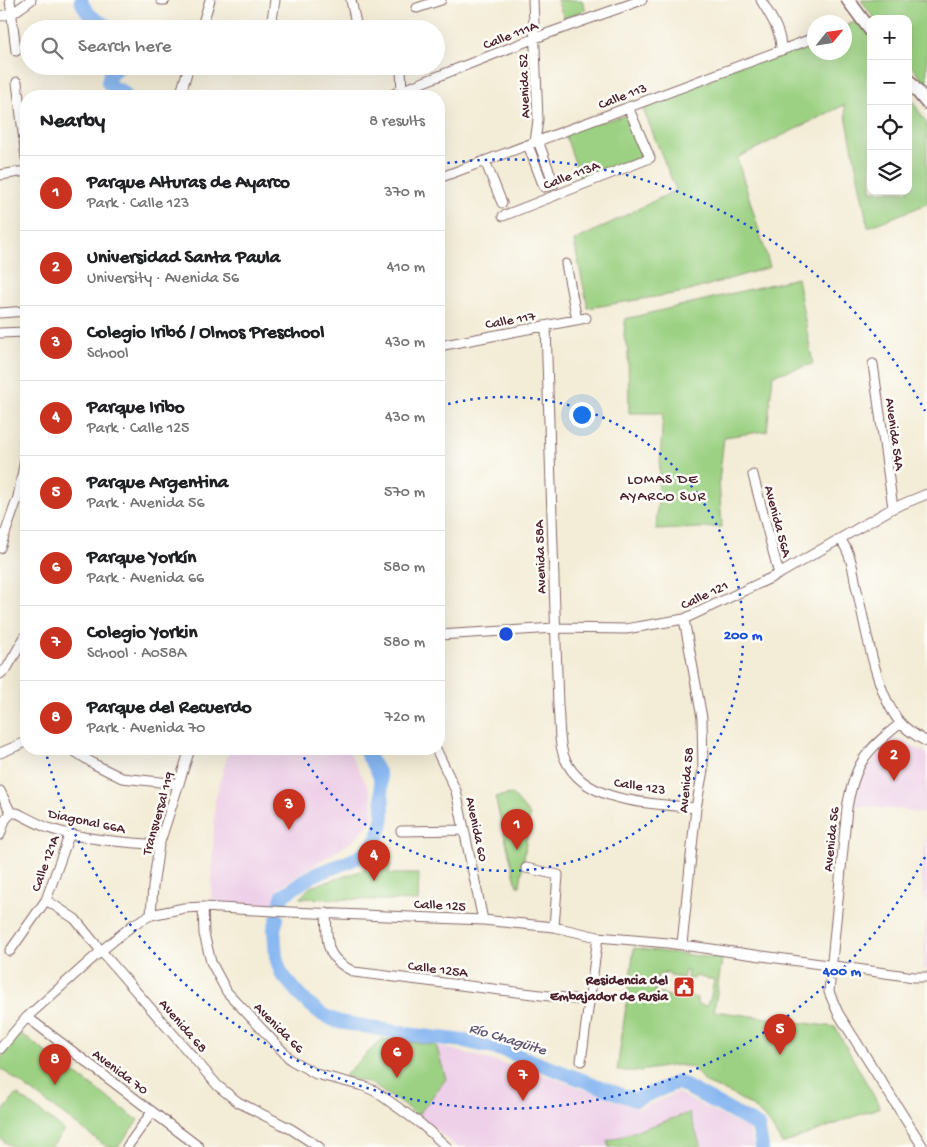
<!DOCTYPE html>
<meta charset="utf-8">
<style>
:root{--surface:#fff;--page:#f2f2f2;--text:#202124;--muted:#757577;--line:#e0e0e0;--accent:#c8321e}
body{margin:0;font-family:"Gochi Hand",sans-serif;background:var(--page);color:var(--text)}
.controls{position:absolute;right:15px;top:15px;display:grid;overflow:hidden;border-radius:10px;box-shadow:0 5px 20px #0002}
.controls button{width:45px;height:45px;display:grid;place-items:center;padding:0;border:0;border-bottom:1px solid var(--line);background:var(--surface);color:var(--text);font:25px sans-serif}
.compass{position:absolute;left:807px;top:15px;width:45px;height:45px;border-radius:50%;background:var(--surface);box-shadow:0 5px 20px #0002;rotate:60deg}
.you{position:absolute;left:581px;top:414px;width:18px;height:18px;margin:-12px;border:4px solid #fff;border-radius:50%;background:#1a73e8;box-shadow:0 0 0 8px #1a73e833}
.badge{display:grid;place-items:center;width:32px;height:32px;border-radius:50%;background:var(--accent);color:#fff;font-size:16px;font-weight:700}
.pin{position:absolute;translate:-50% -41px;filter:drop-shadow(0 1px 2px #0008)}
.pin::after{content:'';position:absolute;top:26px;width:18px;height:15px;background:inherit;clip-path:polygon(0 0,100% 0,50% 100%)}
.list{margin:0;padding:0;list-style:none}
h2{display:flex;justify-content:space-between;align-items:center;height:65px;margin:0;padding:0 20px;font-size:21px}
h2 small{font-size:16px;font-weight:400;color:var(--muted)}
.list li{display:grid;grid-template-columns:32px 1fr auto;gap:15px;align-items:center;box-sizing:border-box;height:75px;padding:0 20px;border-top:1px solid var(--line)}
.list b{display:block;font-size:19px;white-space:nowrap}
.list p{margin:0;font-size:16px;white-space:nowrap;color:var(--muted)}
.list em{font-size:16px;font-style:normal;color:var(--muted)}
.icon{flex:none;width:28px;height:28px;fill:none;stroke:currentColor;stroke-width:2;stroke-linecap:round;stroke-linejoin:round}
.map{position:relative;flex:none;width:927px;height:1147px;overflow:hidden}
.search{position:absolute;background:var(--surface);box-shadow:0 5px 20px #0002;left:20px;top:20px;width:425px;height:55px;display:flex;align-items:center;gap:12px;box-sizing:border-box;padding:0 18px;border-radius:28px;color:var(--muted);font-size:19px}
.panel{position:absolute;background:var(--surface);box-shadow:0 5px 20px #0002;left:20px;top:90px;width:425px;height:665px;border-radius:20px}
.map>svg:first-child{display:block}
</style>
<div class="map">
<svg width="927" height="1147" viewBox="0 0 927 1147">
<rect width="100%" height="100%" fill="#fdfcf7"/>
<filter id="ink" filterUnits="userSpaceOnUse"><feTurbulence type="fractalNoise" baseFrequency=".02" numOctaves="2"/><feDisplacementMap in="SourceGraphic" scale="10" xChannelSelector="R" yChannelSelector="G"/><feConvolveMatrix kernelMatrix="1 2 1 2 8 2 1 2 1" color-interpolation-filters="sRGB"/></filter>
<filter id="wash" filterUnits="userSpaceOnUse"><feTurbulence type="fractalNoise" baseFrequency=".0096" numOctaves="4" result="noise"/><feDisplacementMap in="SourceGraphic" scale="20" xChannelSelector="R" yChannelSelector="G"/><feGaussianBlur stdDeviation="1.12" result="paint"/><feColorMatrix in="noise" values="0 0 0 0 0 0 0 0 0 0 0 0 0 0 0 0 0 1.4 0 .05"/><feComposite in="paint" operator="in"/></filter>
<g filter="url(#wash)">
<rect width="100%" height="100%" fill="#f3ecd6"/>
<path fill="#eed0e8" d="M 898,739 L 927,753 L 927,814 L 897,809 L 856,806 L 859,786 L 869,765 L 885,746 L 892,740 Z
M 229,749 L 349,749 L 349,752 L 371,793 L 373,806 L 372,820 L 354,840 L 278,888 L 276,905 L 211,903 L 215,800 Z
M 927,829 L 927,969 L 924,969 L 926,906 L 921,871 Z
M 436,1045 L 544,1075 L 639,1109 L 677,1093 L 748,1129 L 753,1147 L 457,1147 L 418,1115 L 446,1079 Z"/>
<path fill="#9cd183" stroke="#737857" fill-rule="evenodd" d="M 557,0 L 582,0 L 586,10 L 564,18 Z
M 861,0 L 927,0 L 927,86 L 908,62 L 908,19 L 875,19 Z
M 862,19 L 871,34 L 871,191 L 908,191 L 908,94 L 927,124 L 927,204 L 868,227 L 844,105 L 737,158 L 770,267 L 685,292 L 588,308 L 574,241 L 676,190 L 643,109 L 709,77 L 814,37 L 814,52 L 844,52 L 845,26 Z
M 628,115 L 643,156 L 581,180 L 564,131 Z
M 797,278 L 813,364 L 773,375 L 767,431 L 724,437 L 719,481 L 722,527 L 656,530 L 663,413 L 629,413 L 628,351 L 624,337 L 625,319 Z
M 512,794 L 530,815 L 520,886 L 517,886 L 495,797 Z
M 391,864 L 389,874 L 419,874 L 418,901 L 300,898 L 310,887 L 364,870 Z
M 634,948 L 722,959 L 714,1011 L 835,1027 L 880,1107 L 782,1144 L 768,1121 L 752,1106 L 732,1094 L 706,1083 L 692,1067 L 676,1065 L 640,1071 L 617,1071 ZM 685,971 L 688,971 L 687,978 L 694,979 L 695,976 L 714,980 L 710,1001 L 708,1001 L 707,1006 L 697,1004 L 697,998 L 685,995 L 684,999 L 655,993 L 658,974 L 665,975 L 665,972 L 670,973 L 670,976 L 683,978 Z
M 20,1033 L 138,1120 L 118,1147 L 107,1147 L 0,1068 L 0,1060 Z
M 382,1039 L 436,1045 L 446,1079 L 418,1115 L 370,1083 L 344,1076 Z
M 17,1094 L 64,1130 L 52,1147 L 12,1147 L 0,1138 L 0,1115 Z
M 689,1113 L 701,1147 L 609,1147 L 607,1141 Z"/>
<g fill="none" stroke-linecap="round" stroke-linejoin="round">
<path stroke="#85b5f1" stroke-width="14" d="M 81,0 C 86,17 99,21 113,29
M 120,66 L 110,75 L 108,82 L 111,87 L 122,91 L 126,96
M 280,905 L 283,895 C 293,889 302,882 312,876 C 327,869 344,865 358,857 C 382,843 385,820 382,794 C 381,788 381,781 379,775 C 376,766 368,758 364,749
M 277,919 L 274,929 L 276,957 L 281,973 L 303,999 L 323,1015 L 339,1022 L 414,1035 L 465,1041 L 506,1051 L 635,1100 L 678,1082 L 758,1126 L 762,1147"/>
</g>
</g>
<g filter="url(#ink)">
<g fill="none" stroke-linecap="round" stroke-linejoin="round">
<g stroke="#856767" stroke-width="11">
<path id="minor" d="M 10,0 L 16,51
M 161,0 L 165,0
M 351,0 L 357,28
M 533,0 L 538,120 L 535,142
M 761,0 C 770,16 781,30 781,49
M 417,8 L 441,0
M 0,16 L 13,13 L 31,0
M 201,29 L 210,0
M 268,29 L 271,26 L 275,0
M 401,66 L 402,96
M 17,82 L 26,158
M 180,96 L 189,66
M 388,96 L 535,38 L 642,0
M 528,145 L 544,187 L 554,184 L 538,141
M 485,161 L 502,203
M 0,175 L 26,171
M 439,178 L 814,38
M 503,216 L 650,158 L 628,107
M 566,264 L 577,320
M 0,313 L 26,311
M 546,327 L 558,706 C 560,722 558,744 565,759 C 585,805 655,803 696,808
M 0,333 L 26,332
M 439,346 L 586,318
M 873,364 L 893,508
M 753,475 L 779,574
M 840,539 C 851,553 853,569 856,586 C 866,626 874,689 899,721 C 906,730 918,737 927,742
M 0,548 L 18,497 L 26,454
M 439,635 L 555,628 L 626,629 L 684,619 L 779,574 L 893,508 L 927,494
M 0,674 L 7,668 L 26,635
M 901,723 C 865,751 855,763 847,808 L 829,992 L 838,1013 L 923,1147
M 71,749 L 94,764 L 122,778 L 179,784
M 436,749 L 456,791 L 483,920
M 0,753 L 26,742
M 0,791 L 11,813
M 11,813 L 17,813 C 27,818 38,824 48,828 C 84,840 122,842 159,845
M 401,831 L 464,830
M 0,835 L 5,820 L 11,813
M 526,868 L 558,875 L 554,927
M 46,900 L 75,919 L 101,951 L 218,1086 L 238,1102 L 291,1129 L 319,1147
M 203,907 L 204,934 L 211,962 L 227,992 L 291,1060 L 316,1074 L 363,1086 L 375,1091 L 421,1124 L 447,1147
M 326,913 C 328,943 323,957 354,972 L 590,1001
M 151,915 L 153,887 L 159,845 L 190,749
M 682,944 L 696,808 L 703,770 L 702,718 L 684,619
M 10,951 L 46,900 L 70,833
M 27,1017 L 199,1147
M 0,1049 L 27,1017 L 101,951 L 134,924 L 151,915 L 184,908 L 203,907 L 290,912 L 483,920 L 554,927 L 598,937 L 668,943 L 914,977 L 927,977
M 581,1061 L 598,937
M 127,1147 L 152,1112"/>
</g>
<g stroke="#856767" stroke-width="15">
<path id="highway" d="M 848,0 L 871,31
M 908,80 L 927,103"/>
</g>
<use href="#minor" stroke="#fff" stroke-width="9"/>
<use href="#highway" stroke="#fff" stroke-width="12"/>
</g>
</g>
<g fill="none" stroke="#1d4ed8" stroke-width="2.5" stroke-dasharray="2.5 5">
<path d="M441 406A237 237 0 1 1 299 749"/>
<path d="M925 857A475 475 0 0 1 45 749M440 164A475 475 0 0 1 925 411"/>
</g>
<defs>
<g id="civic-square" transform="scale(1.125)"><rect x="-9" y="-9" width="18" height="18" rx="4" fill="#c8321e" stroke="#fdfcf7"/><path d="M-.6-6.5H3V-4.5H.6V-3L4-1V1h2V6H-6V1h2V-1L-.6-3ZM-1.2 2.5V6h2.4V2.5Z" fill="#fff"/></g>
</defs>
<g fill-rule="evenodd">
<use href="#civic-square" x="684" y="987"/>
</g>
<g text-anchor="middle" stroke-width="5" stroke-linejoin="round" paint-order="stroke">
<g font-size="14" fill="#4a1f2b" stroke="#fdfcf7">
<text transform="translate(510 34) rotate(-21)" y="5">Calle 111A</text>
<text transform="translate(523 86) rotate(-92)" y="5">Avenida 52</text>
<text transform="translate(622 95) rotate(-21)" y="5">Calle 113</text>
<text transform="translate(571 174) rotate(-21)" y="5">Calle 113A</text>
<text transform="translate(510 319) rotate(-10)" y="5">Calle 117</text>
<text transform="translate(896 434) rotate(82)" y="5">Avenida 54A</text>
<text transform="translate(779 521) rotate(75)" y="5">Avenida 56A</text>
<text transform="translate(539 557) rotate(-92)" y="5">Avenida 58A</text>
<text transform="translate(704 594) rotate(-25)" y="5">Calle 121</text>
<text transform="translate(685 780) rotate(-85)" y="5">Avenida 58</text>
<text transform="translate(640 785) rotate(9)" y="5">Calle 123</text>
<text transform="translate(157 813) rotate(-74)" y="5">Transversal 119</text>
<text transform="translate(87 820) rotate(12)" y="5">Diagonal 66A</text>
<text transform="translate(478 829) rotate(78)" y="5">Avenida 60</text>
<text transform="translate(830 839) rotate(-84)" y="5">Avenida 56</text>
<text transform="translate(44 863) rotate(-70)" y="5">Calle 121A</text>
<text transform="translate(440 904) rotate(3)" y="5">Calle 125</text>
<text transform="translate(438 968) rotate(7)" y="5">Calle 125A</text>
<text transform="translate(184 1025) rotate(49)" y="5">Avenida 68</text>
<text transform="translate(280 1027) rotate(45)" y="5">Avenida 66</text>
<text transform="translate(121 1071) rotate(37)" y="5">Avenida 70</text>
</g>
<g font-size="14" font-weight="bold" fill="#4a1f2b" stroke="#fdfcf7" text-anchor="end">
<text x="668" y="984">Residencia del<tspan x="668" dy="16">Embajador de Rusia</tspan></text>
</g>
<g font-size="15" letter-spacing="1" fill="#4a1f2b" stroke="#fdfcf7">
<text x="663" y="483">LOMAS DE<tspan x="663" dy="17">AYARCO SUR</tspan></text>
</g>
<g font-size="15" font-style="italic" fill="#5f5470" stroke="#fdfcf7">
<text transform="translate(508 1038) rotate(17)" y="5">Río Chagüite</text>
</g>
</g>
<circle cx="506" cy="634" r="8" fill="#1d4ed8" stroke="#fdfcf7" stroke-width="2.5"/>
<g font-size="15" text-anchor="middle" font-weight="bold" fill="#1d4ed8" stroke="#fdfcf7" stroke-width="5" stroke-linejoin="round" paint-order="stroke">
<text x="743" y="639">200 m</text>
<text x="842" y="975">400 m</text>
</g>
</svg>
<div class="controls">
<button>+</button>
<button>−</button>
<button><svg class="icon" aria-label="locate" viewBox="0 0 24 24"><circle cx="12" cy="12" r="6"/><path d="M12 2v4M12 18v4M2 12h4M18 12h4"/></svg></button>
<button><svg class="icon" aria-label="layers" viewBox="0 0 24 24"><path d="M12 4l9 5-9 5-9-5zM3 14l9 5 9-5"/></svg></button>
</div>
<svg class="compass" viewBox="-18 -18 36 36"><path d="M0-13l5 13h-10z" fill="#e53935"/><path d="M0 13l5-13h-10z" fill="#757577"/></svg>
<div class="you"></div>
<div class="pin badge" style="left:517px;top:850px">1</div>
<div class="pin badge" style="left:894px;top:781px">2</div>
<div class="pin badge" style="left:289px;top:830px">3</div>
<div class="pin badge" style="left:374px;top:881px">4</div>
<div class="pin badge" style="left:780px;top:1055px">5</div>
<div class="pin badge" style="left:397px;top:1078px">6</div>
<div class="pin badge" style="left:523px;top:1101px">7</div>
<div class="pin badge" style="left:55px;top:1085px">8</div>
<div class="search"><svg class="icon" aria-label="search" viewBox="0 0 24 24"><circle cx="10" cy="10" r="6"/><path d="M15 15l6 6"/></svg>Search here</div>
<section class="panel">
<h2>Nearby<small>8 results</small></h2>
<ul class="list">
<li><span class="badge">1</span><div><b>Parque Alturas de Ayarco</b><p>Park · Calle 123</p></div><em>370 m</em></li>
<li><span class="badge">2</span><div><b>Universidad Santa Paula</b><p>University · Avenida 56</p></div><em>410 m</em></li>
<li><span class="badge">3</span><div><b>Colegio Iribó / Olmos Preschool</b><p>School</p></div><em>430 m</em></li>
<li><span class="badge">4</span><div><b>Parque Iribo</b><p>Park · Calle 125</p></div><em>430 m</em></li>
<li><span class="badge">5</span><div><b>Parque Argentina</b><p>Park · Avenida 56</p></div><em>570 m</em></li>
<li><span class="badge">6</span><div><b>Parque Yorkín</b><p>Park · Avenida 66</p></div><em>580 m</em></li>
<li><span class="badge">7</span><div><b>Colegio Yorkin</b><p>School · A058A</p></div><em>580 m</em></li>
<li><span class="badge">8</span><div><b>Parque del Recuerdo</b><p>Park · Avenida 70</p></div><em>720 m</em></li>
</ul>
</section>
</div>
